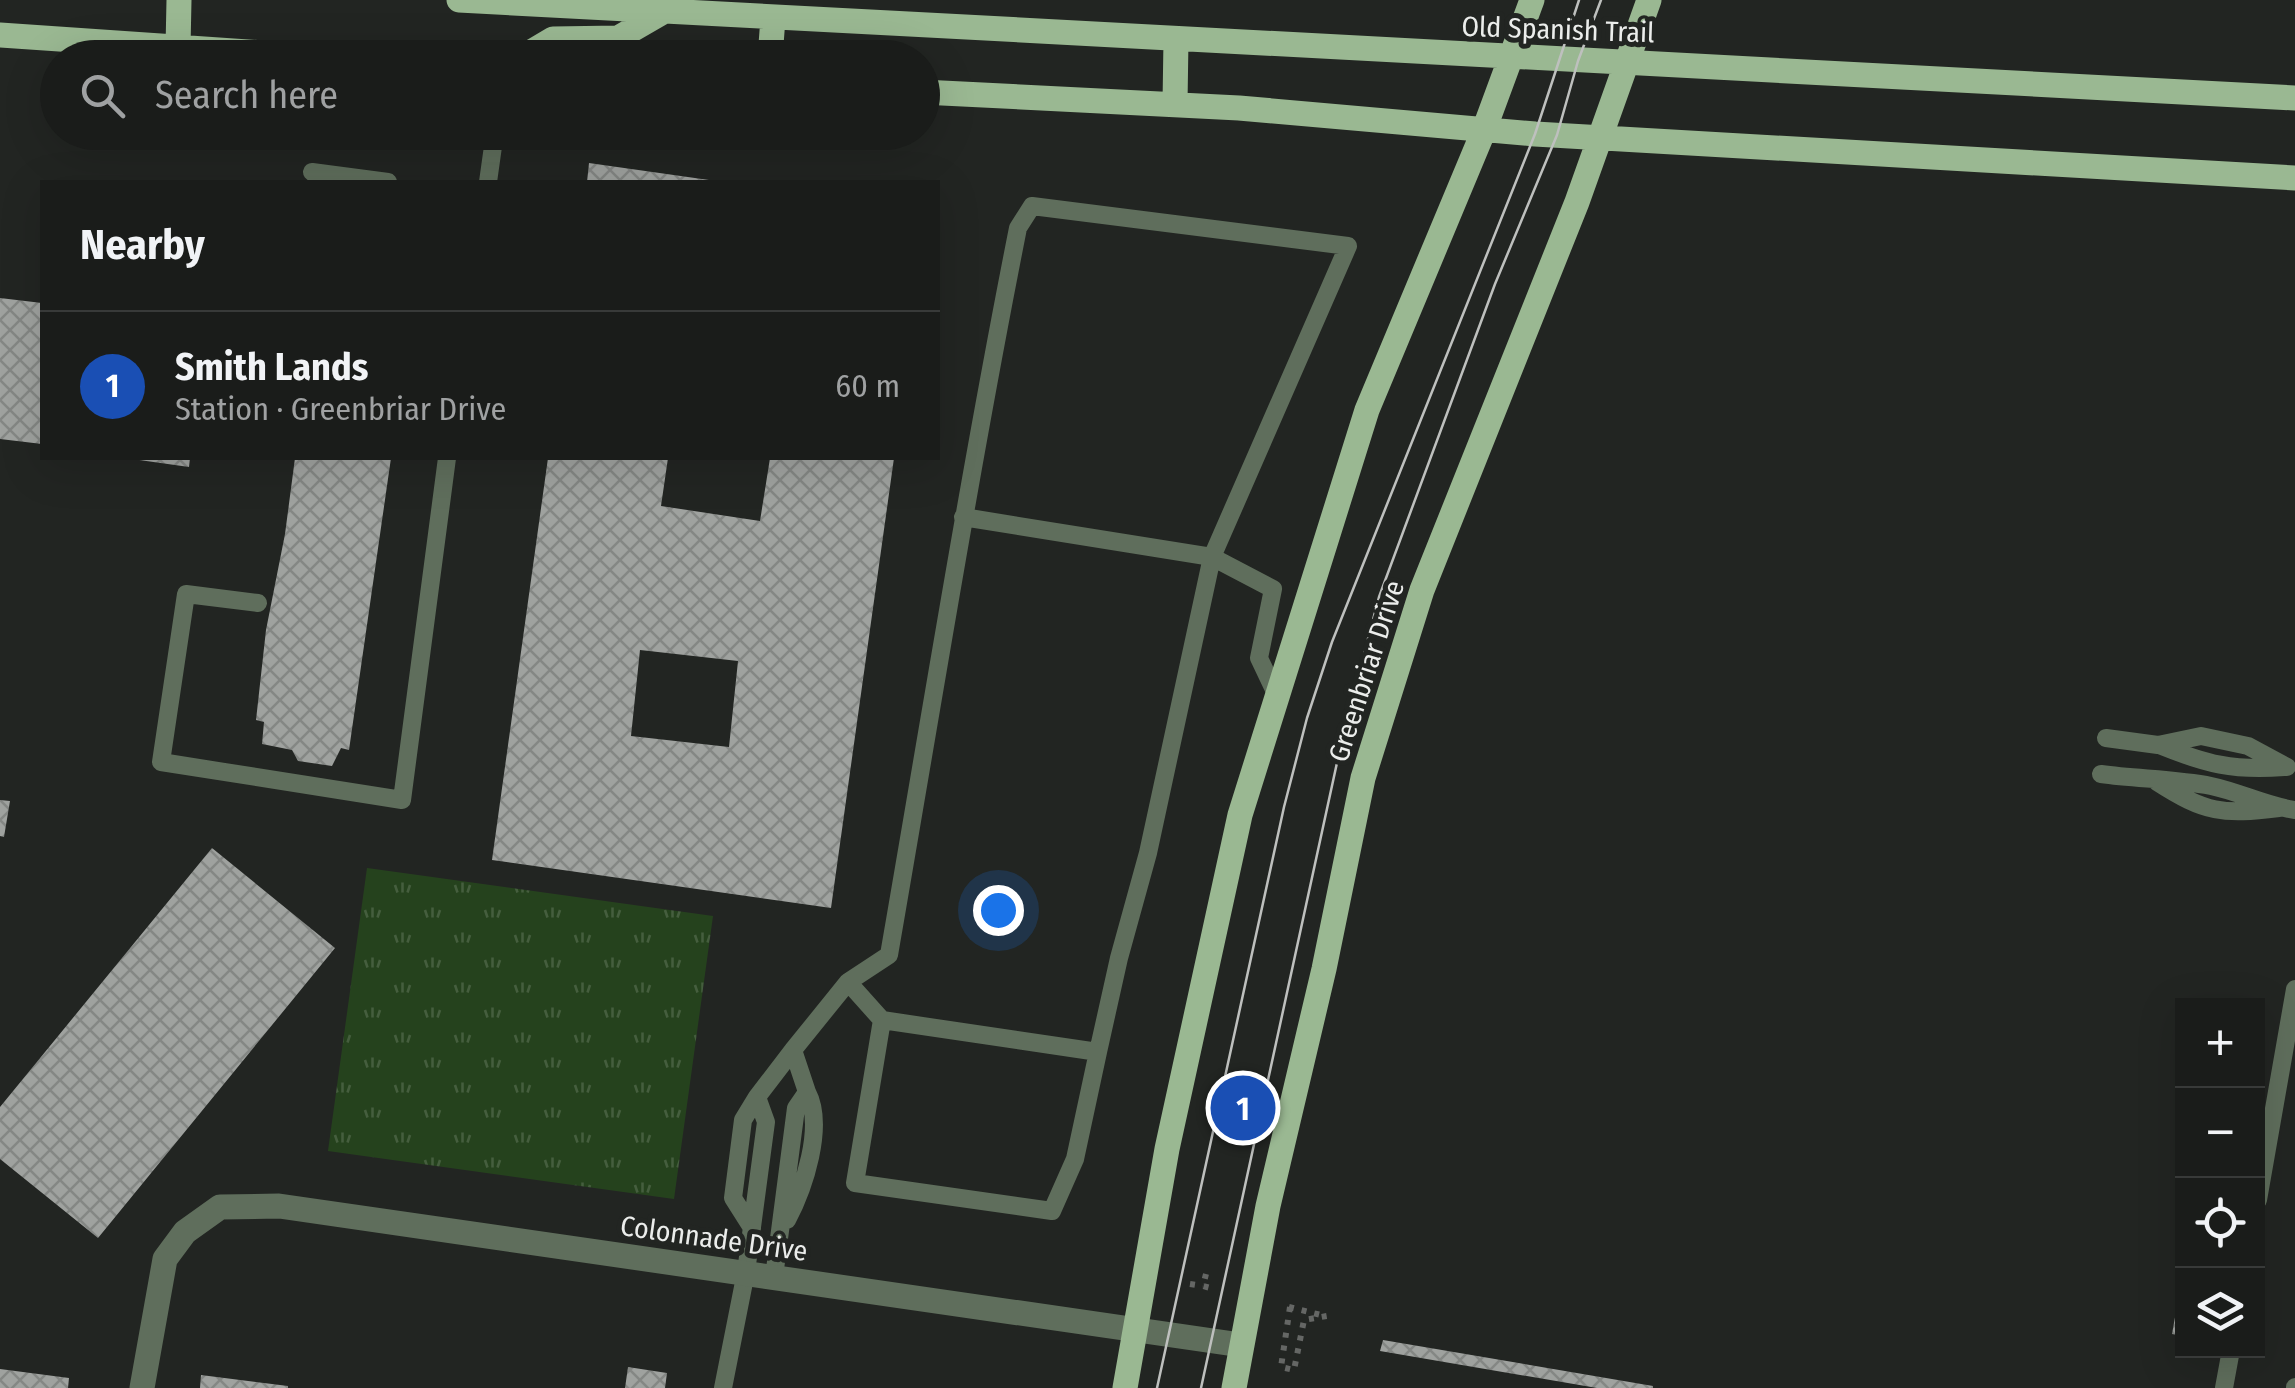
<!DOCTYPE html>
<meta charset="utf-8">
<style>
:root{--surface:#1a1c1a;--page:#232523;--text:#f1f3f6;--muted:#9fa1a2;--line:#383a39;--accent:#d93025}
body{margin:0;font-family:"Fira Sans Condensed",sans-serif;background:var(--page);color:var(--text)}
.controls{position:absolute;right:30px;bottom:30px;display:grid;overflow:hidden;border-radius:0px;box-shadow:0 10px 40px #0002}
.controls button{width:90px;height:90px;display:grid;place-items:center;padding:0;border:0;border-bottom:2px solid var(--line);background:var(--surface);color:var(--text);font:50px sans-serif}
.you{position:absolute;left:998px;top:910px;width:35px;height:35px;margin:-25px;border:8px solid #fff;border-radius:50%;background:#1a73e8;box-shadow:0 0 0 15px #1a73e833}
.badge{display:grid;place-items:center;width:65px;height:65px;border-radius:50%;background:var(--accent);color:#fff;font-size:32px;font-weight:700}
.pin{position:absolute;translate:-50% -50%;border:5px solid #fff;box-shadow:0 2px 10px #0006}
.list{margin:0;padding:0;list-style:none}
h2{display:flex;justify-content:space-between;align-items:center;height:130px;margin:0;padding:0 40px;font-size:42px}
h2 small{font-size:32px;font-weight:400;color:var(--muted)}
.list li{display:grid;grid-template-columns:65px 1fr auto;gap:30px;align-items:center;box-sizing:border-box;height:150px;padding:0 40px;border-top:2px solid var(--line)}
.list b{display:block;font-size:38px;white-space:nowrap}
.list p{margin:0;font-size:32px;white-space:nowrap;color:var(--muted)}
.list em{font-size:32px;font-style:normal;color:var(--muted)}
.icon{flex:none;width:55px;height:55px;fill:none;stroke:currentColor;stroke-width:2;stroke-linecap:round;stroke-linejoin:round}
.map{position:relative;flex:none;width:2295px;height:1388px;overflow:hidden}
.search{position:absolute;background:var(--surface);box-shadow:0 10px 40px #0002;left:40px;top:40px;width:900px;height:110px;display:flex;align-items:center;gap:25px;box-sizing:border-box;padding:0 35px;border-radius:55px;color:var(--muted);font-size:38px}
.panel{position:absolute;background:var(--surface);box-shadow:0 10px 40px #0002;left:40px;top:180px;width:900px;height:280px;border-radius:0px}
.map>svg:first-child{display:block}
</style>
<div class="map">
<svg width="2295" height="1388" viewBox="0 0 2295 1388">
<defs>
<pattern id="grass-tufts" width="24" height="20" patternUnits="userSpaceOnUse" patternTransform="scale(2.5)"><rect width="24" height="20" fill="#25421d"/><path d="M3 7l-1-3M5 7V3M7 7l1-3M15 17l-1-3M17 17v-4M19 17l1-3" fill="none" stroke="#455e3e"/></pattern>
<pattern id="building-cross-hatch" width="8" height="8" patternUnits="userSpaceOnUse" patternTransform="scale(2.5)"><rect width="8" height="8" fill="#9fa29f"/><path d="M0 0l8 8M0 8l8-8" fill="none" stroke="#848784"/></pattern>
</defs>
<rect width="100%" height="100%" fill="#222522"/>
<path fill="url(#grass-tufts)" d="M 367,868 L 713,916 L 674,1199 L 328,1151 Z"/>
<path fill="url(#building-cross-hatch)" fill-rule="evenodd" d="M 589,163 L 709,180 L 709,182 L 587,182 Z
M 0,298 L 42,303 L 42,444 L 0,439 Z
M 125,458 L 190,458 L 189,467 Z
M 295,458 L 391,458 L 349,750 L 341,748 L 332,766 L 298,761 L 292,750 L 262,744 L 264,722 L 256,720 L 266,630 L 285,534 Z
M 548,458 L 668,458 L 661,506 L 760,521 L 770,458 L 894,458 L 831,908 L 492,860 ZM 640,650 L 738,661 L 729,747 L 631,736 Z
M 0,800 L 10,801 L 4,837 L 0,836 Z
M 212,848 L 335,948 L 98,1238 L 0,1159 L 0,1107 Z
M 2181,1284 L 2182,1284 L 2182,1336 L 2172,1334 Z
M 1383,1340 L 1653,1386 L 1653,1388 L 1597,1388 L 1380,1351 Z
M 628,1367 L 667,1373 L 665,1388 L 625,1388 Z
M 0,1369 L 69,1378 L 68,1388 L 0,1388 Z
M 201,1375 L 288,1386 L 288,1388 L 200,1388 Z"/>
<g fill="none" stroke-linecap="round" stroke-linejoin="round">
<path stroke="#656765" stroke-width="6" stroke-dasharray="5 8" stroke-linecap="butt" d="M 1206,1274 L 1203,1286 L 1214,1289
M 1190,1284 L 1203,1286
M 1289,1307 L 1325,1316
M 1290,1307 L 1281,1367 L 1294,1370 L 1304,1320 L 1327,1316"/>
<path stroke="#5f6e5c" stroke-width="18" d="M 312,172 L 388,182
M 488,182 L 495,132
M 963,517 L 1212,557 L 1148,853 L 1119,958 L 1098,1052 L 882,1020 L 848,982 L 889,955 C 931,713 970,470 1018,228 L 1032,206 L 1348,246 L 1212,557 L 1273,589 L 1259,658 L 1277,696
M 258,603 L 186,594 L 161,762 L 402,800 L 447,458
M 2106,738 L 2158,745 L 2201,736 L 2248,746 L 2287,767
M 2159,745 C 2206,764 2233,771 2284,767
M 2101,774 C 2137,779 2177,779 2211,786 C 2240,792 2266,806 2295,810
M 2157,782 C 2205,813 2223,815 2279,808
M 882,1020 L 855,1183 L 1052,1211 L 1075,1159 L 1098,1052
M 793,1050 L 848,982
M 2258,1200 L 2295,989
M 787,1220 C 804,1188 825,1126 807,1092
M 752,1228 L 733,1198 L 743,1120 L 757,1097
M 723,1388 L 746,1272 L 766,1122 L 757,1097 L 793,1050 L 807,1092 L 796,1108 L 774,1277
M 2224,1388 L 2231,1350
M 2295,1388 L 2295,1387"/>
<path stroke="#5f6e5c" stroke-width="25" d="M 142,1388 L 165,1259 L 185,1232 L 220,1207 L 279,1206 L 1241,1345"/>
<path stroke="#9ab892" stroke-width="25" d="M 459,0 L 2295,98
M 0,35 L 337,58
M 178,48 L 179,0
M 521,58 L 553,39 L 618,38 L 663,12
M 770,58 L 773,18
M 922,92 L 1239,108 L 1535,134 L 2295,178
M 1175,104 L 1176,39
M 1125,1388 L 1167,1149 L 1240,815 L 1367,410 L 1484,130 L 1532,0
M 1234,1388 L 1268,1206 L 1324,969 L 1363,778 L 1422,590 L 1577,202 L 1649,0"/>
<path stroke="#bec0be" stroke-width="2.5" d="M 1157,1388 L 1284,807 L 1307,718 L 1332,642 L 1535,134 L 1579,0
M 1201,1388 L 1345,726 L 1379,597 L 1495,284 L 1557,135 L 1578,61 L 1601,0"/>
</g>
<g text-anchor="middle" stroke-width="10" stroke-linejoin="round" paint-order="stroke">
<g font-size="28" fill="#ebedeb" stroke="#222522">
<text transform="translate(1558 29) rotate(2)" y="10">Old Spanish Trail</text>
<text transform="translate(1366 671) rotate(-72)" y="10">Greenbriar Drive</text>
<text transform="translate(714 1238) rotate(8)" y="10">Colonnade Drive</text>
</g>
</g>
</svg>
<div class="controls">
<button>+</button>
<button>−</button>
<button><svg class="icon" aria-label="locate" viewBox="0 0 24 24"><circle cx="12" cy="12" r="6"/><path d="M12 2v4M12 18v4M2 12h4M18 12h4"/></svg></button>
<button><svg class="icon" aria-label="layers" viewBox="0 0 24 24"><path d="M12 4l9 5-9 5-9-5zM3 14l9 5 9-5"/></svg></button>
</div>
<div class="you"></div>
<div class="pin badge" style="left:1243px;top:1108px;background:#1a4fb4">1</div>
<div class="search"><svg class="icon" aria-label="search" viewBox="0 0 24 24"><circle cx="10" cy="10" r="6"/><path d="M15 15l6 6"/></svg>Search here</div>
<section class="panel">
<h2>Nearby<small></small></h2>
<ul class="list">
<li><span class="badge" style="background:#1a4fb4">1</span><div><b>Smith Lands</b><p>Station · Greenbriar Drive</p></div><em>60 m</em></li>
</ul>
</section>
</div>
